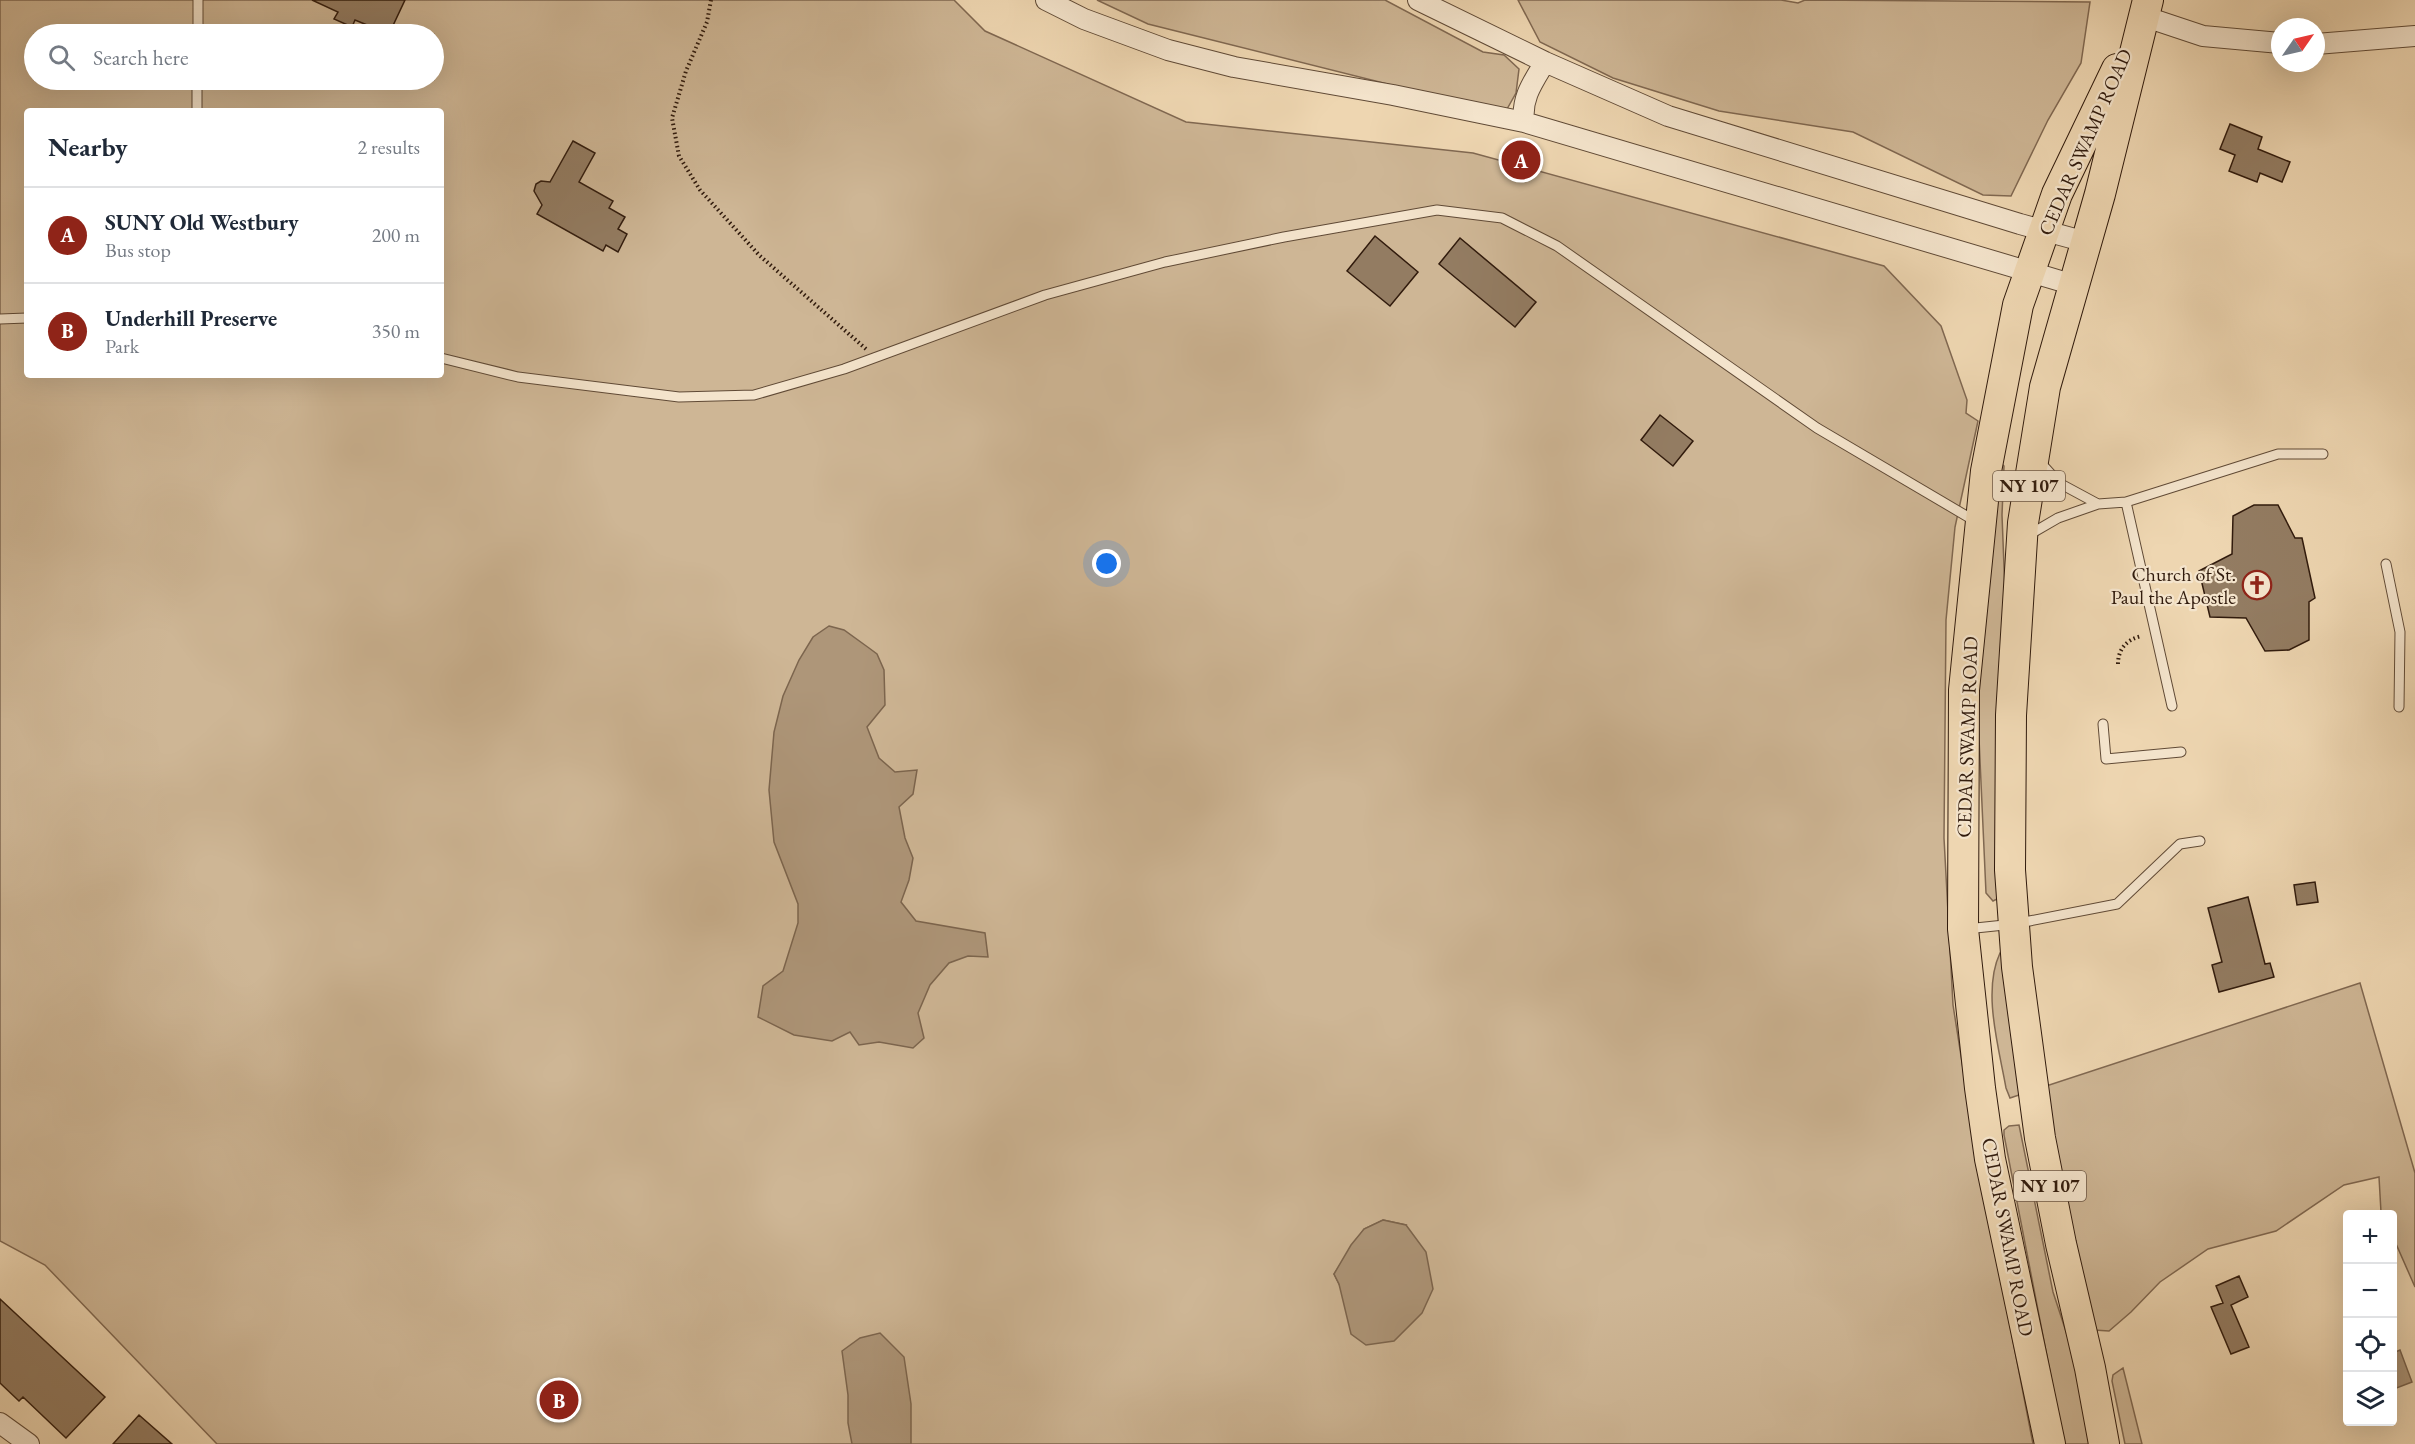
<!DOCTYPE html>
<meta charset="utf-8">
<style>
:root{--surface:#fff;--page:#f6f6f7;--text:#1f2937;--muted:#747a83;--line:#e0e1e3;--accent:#8f2418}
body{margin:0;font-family:"EB Garamond",serif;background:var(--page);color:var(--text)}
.controls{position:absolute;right:18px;bottom:18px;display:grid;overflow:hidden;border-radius:6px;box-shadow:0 6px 24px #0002}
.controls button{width:54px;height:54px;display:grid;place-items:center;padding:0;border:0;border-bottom:2px solid var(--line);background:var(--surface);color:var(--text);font:30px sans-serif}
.compass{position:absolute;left:2271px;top:18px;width:54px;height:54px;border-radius:50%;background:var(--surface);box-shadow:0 6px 24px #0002;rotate:56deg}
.you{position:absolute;left:1107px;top:564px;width:21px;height:21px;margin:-15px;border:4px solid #fff;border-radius:50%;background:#1a73e8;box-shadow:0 0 0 9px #1a73e833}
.badge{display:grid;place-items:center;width:39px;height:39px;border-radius:50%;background:var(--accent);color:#fff;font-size:20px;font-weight:700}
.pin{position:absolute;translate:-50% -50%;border:3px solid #fff;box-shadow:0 2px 6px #0006}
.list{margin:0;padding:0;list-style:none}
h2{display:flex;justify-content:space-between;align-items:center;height:78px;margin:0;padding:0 24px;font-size:26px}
h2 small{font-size:20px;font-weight:400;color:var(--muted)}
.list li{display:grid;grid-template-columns:39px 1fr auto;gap:18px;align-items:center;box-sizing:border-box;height:96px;padding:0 24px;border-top:2px solid var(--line)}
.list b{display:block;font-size:22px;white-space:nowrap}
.list p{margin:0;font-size:20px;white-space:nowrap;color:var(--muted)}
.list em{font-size:20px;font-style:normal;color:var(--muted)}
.icon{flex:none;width:33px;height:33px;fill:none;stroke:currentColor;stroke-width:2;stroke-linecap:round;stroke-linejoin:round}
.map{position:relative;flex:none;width:2415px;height:1444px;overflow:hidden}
.search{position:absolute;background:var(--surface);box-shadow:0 6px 24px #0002;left:24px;top:24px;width:420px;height:66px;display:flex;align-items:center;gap:15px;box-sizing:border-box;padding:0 21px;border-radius:33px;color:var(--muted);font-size:22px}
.panel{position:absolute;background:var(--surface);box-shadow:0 6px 24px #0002;left:24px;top:108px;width:420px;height:270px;border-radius:6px}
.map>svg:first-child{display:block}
</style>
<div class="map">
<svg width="2415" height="1444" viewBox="0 0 2415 1444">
<rect width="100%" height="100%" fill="#eed6b1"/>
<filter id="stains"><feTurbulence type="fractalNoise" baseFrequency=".00333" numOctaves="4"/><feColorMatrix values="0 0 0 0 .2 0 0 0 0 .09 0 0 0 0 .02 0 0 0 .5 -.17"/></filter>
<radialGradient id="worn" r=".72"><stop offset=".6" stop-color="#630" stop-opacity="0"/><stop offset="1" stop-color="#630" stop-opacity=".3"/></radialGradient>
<path fill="#ceb695" stroke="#806851" stroke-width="1.5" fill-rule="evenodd" d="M 0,0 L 954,0 L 985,31 L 1186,122 L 1473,153 L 1884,266 L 1941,326 L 1967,400 L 1966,413 L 1978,421 L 1955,527 L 1946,620 L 1944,838 L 1953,1005 L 1975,1145 L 2033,1444 L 217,1444 L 45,1265 L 0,1241 ZM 34,34 L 434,34 L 434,80 L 34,80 ZM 27,111 L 441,111 L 441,375 L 27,375 ZM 1383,1220 L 1406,1225 L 1339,1284 L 1334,1274 L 1364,1229 Z
M 1097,0 L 1385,0 L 1483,52 L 1504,55 L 1519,69 L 1516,93 L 1507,109 L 1487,109 L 1148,24 Z
M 1518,0 L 1781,0 L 1798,3 L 1805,0 L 2090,2 L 2081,63 L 2048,120 L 2011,196 L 1983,195 L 1853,132 L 1719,111 L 1613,78 L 1540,42 Z
M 2002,464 L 2004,466 L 2002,515 L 2006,618 L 2001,897 L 1993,901 L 1986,893 L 1976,672 Z
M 2000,953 L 2006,953 L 2022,1094 L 2010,1098 L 2006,1088 C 1999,1048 1982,991 2000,953 Z
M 2360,983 L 2415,1173 L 2415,1287 L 2393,1237 L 2392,1214 L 2382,1214 L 2381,1212 L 2379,1177 L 2344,1185 L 2276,1231 L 2208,1249 L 2160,1282 L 2131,1312 L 2109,1331 L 2094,1330 L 2037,1089 Z
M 2019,1125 L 2053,1292 L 2075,1359 L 2091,1444 L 2064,1444 L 2004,1135 L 2004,1130 L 2009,1126 Z
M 2123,1368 L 2142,1444 L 2125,1444 L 2112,1381 L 2113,1375 Z"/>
<path fill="#ae9679" stroke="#7c654e" stroke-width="1.5" d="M 829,626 L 844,630 L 869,648 L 877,654 L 884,670 L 885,705 L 867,727 L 879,758 L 895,772 L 917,770 L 913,794 L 899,807 L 905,838 L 913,858 L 909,880 L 901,902 L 916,921 L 985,933 L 988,957 L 968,956 L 949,963 L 930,985 L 918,1013 L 924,1038 L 913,1048 L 879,1042 L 859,1045 L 850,1032 L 832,1041 L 794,1035 L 758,1017 L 763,986 L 783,971 L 798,923 L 798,904 L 774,842 L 769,790 L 774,732 L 783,696 L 799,660 L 813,637 Z
M 1383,1220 L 1406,1225 L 1426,1252 L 1433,1289 L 1422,1313 L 1394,1341 L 1366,1345 L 1351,1334 L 1339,1284 L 1334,1274 L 1351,1245 L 1364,1229 Z
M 880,1333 L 904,1357 L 911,1404 L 911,1444 L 852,1444 L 848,1423 L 848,1395 L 842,1351 L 860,1338 Z
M 2400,1350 L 2412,1382 L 2394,1389 L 2393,1353 Z"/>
<path fill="#937c62" stroke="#311b0d" stroke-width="1.5" d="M 312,0 L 405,0 L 389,34 L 355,20 L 352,27 L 334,19 L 338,12 Z
M 2230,124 L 2262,137 L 2258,149 L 2290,162 L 2282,182 L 2260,173 L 2257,182 L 2229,171 L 2235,155 L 2220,149 Z
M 573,141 L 595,153 L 579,182 L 613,201 L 609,208 L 625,217 L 618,229 L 627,234 L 618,252 L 606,245 L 603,251 L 537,214 L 542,205 L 534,191 L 536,184 L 541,181 L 550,182 Z
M 1375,236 L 1418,272 L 1390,306 L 1347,271 Z
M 1460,238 L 1536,302 L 1515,327 L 1439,264 Z
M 1660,415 L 1693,441 L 1673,466 L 1641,440 Z
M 2254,505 L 2278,505 L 2295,538 L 2302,538 L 2315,598 L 2309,602 L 2309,640 L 2289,650 L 2265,651 L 2246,618 L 2210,617 L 2199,571 L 2232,554 L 2233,516 Z
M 2315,882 L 2318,902 L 2297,905 L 2294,885 Z
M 2248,897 L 2265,964 L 2270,963 L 2274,977 L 2219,992 L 2212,965 L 2222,962 L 2208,908 Z
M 2239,1276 L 2248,1297 L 2231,1305 L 2249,1347 L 2231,1354 L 2211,1307 L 2223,1303 L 2216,1286 Z
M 0,1299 L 105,1397 L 66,1438 L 23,1397 L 19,1401 L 0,1383 Z
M 139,1415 L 172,1444 L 113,1444 Z"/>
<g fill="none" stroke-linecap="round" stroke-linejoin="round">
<g stroke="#604a36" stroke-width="11">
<path id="lane" d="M 198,34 L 198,0
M 197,111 L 197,80
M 0,319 L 27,318
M 441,358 L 518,377 L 679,397 L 754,395 L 844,369 L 1045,295 L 1165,262 L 1284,237 L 1437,210 L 1502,218 L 1557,246 L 1817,428 L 1975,521
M 2040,462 L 2059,483 L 2098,504
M 2126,502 L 2172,706
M 2027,536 L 2058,518 L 2098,504 L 2126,502 L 2278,454 L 2323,454
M 2386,564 L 2400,632 L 2399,707
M 2103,724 L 2106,759 L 2181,752
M 1966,929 L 2014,924 L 2117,904 L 2180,844 L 2200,841"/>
</g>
<g stroke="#604a36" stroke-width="22">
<path id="street" d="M 1046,0 L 1084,19 L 1168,50 L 1234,67 L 1393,95 L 1524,122 L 2074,285
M 1418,0 L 1545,62 L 1668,116 L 2020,224 L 2086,242
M 2143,16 L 2203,36 L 2280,43
M 2316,44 L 2415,36
M 1524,122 C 1521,98 1533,82 1545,62
M 0,1423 L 29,1444"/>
</g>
<g stroke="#311b0d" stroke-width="32">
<path id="primary" d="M 2050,1444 L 1990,1159 L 1980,1088 L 1963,929 L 1964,690 L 1986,471 L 2018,305 L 2057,194 L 2117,69
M 2104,1444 L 2090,1368 L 2061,1244 L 2040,1138 L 2017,967 L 2010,870 L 2011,715 L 2023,523 L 2045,387 L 2100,194 L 2148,0"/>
</g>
<path stroke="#311b0d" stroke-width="4" stroke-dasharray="1.5 3" stroke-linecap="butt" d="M 711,0 L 707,22 L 686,71 L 672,118 L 679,156 L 700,190 L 759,255 L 866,349
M 2118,664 C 2118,649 2127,639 2142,636"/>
<use href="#lane" stroke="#f4e4cc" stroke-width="9"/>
<use href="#street" stroke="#f4e4cc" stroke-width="20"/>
<use href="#primary" stroke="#eed6b1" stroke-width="30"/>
</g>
<defs>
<g id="church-ring" transform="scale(1.5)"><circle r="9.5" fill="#f4e4cc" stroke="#8f2418" stroke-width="1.5"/><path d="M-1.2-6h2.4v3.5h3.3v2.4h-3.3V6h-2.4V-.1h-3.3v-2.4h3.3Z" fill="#8f2418"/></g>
</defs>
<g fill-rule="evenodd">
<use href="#church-ring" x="2257" y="585"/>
</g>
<g text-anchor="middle" stroke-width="4.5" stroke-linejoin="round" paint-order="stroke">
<g fill="#f4e4cc" stroke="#6c5746" stroke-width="1.5">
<rect x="1993" y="471" width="72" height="30" rx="4.5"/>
<rect x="2014" y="1171" width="72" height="30" rx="4.5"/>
</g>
<g font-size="18" font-weight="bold" fill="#311b0d">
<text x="2029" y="492">NY 107</text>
<text x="2050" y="1192">NY 107</text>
</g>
<g font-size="20" fill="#311b0d" stroke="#f4e4cc">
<text transform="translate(2085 142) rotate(-66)" y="7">CEDAR SWAMP ROAD</text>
<text transform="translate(1967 737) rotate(-88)" y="7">CEDAR SWAMP ROAD</text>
<text transform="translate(2008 1237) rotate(79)" y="7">CEDAR SWAMP ROAD</text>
</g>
<g font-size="20" fill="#311b0d" stroke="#f4e4cc" text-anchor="end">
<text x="2236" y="581">Church of St.<tspan x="2236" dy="23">Paul the Apostle</tspan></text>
</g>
</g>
<rect width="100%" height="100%" filter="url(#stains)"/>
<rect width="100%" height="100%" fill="url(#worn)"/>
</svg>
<div class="controls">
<button>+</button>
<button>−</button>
<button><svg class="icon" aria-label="locate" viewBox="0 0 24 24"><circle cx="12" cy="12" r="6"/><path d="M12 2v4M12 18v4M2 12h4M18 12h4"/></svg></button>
<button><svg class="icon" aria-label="layers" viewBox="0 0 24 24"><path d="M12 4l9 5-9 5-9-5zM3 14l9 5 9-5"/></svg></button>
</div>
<svg class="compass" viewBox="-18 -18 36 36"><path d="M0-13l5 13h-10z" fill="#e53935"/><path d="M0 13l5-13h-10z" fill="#747a83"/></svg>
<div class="you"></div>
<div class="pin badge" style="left:1521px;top:160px">A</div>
<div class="pin badge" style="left:559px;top:1400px">B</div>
<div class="search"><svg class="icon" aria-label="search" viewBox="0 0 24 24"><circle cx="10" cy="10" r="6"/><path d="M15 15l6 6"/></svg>Search here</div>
<section class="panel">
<h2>Nearby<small>2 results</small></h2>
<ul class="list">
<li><span class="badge">A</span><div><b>SUNY Old Westbury</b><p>Bus stop</p></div><em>200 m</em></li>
<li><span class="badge">B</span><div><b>Underhill Preserve</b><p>Park</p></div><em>350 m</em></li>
</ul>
</section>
</div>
